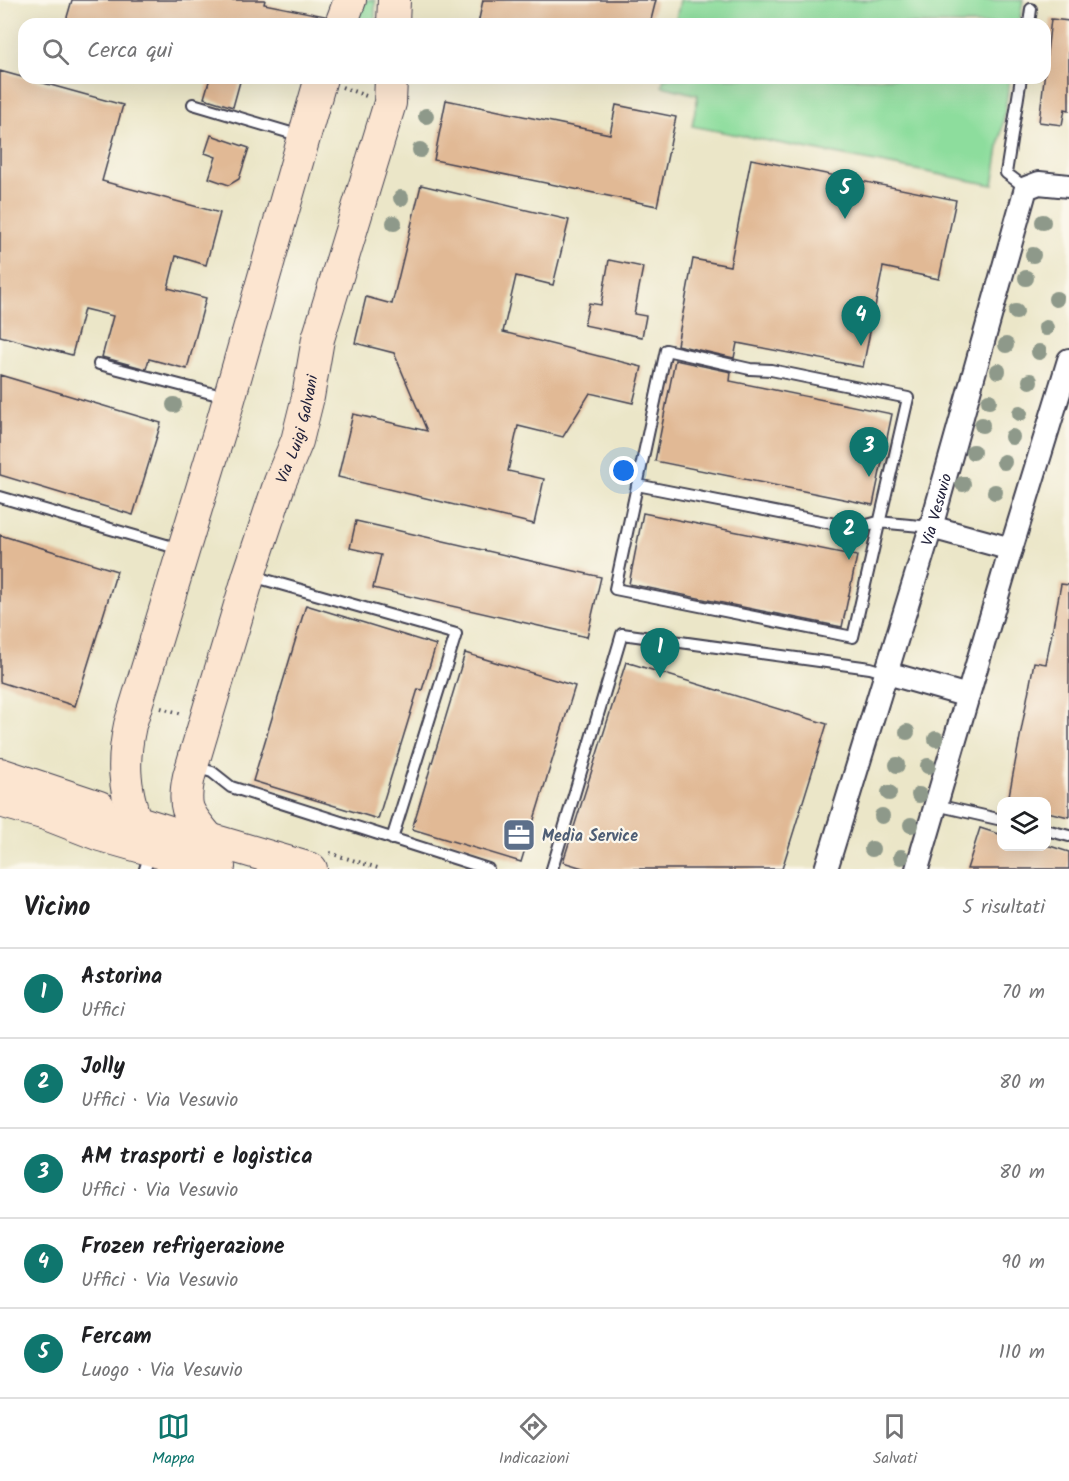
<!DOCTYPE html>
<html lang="it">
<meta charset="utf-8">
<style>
:root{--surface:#fff;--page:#f6f6f6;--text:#202124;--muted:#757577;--line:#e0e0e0;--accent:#0f766e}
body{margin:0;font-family:Kalam,sans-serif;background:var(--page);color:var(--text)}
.controls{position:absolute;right:18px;bottom:18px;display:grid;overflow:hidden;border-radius:12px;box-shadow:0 6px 24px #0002}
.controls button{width:54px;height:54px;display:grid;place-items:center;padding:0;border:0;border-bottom:2px solid var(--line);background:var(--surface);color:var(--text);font:30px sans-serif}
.you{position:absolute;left:624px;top:471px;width:21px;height:21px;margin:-15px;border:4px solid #fff;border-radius:50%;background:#1a73e8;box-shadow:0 0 0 9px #1a73e833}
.badge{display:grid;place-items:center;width:39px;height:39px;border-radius:50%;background:var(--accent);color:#fff;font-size:20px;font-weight:700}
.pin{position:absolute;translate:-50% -50px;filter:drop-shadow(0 2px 3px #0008)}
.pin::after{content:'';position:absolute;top:32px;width:21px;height:18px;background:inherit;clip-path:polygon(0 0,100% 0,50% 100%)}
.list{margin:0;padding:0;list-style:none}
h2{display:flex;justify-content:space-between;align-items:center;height:78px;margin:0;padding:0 24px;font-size:26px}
h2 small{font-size:20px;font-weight:400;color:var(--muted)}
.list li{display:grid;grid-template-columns:39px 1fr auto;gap:18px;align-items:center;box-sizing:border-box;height:90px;padding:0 24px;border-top:2px solid var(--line)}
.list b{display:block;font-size:22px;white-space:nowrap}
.list p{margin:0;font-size:20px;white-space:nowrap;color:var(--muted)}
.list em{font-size:20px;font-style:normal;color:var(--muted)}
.icon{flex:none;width:33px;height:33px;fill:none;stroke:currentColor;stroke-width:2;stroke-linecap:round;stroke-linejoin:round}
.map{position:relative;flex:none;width:1069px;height:869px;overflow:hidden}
.search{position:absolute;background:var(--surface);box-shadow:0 6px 24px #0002;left:18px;right:18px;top:18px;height:66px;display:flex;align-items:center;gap:15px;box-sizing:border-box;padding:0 21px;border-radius:18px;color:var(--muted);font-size:22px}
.sheet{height:528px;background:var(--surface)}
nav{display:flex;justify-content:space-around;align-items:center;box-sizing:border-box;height:84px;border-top:2px solid var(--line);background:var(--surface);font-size:16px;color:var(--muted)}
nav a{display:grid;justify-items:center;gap:3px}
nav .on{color:var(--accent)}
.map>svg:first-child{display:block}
</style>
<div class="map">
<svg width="1069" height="869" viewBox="0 0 1069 869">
<rect width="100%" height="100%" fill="#fbf7ec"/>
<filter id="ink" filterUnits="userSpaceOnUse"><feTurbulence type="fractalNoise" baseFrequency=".0167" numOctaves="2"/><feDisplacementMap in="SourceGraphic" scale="12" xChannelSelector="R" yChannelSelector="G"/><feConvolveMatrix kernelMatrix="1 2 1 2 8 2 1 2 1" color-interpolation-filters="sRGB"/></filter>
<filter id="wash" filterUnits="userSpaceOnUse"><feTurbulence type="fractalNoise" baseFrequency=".008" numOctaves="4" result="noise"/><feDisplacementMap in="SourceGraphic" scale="24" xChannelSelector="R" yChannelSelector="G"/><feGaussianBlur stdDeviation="1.35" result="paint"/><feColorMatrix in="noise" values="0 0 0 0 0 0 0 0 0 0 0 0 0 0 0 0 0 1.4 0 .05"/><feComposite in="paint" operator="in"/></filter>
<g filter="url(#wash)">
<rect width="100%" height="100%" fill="#ebe6c8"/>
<path fill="#8ddd9d" stroke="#58806c" stroke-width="1.5" d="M 358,0 L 375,0 L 375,24 L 354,24 Z
M 680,0 L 1023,0 L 1019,24 L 675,24 Z
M 664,78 L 1010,78 L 993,185 L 692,126 L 698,95 L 662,86 Z"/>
<g id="blocks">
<path fill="#e1b995" d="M 72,0 L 265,0 L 264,4 L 325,16 L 323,24 L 65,24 Z
M 483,0 L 656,0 L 650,24 L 478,24 Z
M 1051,19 L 1069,21 L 1069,110 L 1065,109 L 1062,125 L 1039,122 Z
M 0,71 L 123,105 L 102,181 L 220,213 L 206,265 L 176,256 L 168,288 L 206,298 L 187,369 L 149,359 L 146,369 L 102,357 L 113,316 L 84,309 L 72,355 L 0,336 Z
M 210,78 L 241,78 L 233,107 L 204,98 Z
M 446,100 L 610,134 L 616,105 L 676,117 L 657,206 L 434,160 Z
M 211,135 L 249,148 L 239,179 L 229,185 L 209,178 L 216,157 L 205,153 Z
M 751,159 L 956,200 L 939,279 L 883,267 L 863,367 L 737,343 L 734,358 L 677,345 L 693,259 L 730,266 Z
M 421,185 L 569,220 L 553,285 L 516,276 L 503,332 L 642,367 L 633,403 L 590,393 L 563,437 L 518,426 L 508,471 L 544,479 L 534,524 L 338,477 L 353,414 L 427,431 L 394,353 L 355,343 L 366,297 L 392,304 Z
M 609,260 L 643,267 L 634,314 L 646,316 L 642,337 L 584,325 L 589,303 L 601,305 Z
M 675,360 L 731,372 L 730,381 L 892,414 L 873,505 L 655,461 Z
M 0,375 L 161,423 L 133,515 L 0,475 Z
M 643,513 L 857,556 L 842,627 L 629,584 Z
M 356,521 L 601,577 L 587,637 L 373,588 L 381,555 L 350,548 Z
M 0,535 L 117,571 L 75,706 L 0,682 Z
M 1061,584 L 1069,585 L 1069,817 L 1047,812 L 1047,801 L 1008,801 L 1034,662 L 1046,664 Z
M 306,605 L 436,645 L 422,690 L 418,689 L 378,819 L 253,781 Z
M 465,653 L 575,686 L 521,862 L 412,829 Z
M 626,662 L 827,724 L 782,869 L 586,869 L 563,862 Z
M 980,828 L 1002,835 L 1002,846 L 1050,846 L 1069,852 L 1069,869 L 967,869 Z"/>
</g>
</g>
<g filter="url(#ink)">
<use href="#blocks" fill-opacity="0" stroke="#403f50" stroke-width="1.5"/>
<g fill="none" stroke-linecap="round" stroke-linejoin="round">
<g stroke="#403f50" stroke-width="14">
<path id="service" d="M 1029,24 L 1031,9
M 1021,78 L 1006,173 L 1026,188
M 193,104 L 301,136
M 666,350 L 750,369 L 771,370 L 908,398 L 853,637 L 615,589 Z
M 99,364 L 226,397
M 637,485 L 856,528 L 878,522 L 931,527
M 0,497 L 180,549
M 252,576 L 456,634 L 392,839
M 195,767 L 212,772 L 231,787 L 488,869
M 936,805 L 1002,820
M 1046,830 L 1069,836
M 145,869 L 151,851
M 552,869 L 622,634 L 870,668 L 887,673"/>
</g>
<g stroke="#403f50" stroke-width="26">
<g id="minor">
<path d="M 931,527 L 1011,549"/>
<path d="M 887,673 L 968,696"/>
<path id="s1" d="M 826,869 L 931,527 L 1026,188 L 1039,183 L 1069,186"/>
<path d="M 917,869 L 1011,549 L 1069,360"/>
</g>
</g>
<g stroke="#403f50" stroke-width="34">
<g id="secondary">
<path d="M 341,24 L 350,0"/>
<path d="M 393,24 L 394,0"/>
<path d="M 0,774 L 99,807"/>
<path d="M 0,801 L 46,814 L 100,835 L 188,860"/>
<path d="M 46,814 L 86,820 L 135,821 L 173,833 L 209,839 L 311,869"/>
<path d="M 135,821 C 124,785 122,762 130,725 L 223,420 L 321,78"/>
<path id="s2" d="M 209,839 C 188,813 182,810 189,776 L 249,575 L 280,482 L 297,441 L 308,397 L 318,339 L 390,103 L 391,78"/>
<path d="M 167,841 L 219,867"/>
</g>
</g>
<path stroke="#403f50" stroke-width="4" stroke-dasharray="1.5 4.5" stroke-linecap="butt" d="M 342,87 L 366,96
M 161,708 L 182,714
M 330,853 L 381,869"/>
<use href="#service" stroke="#fff" stroke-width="10"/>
<use href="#minor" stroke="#fff" stroke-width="22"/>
<use href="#secondary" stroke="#fce5d0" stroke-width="32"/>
</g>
<g fill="#8e998a">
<circle cx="426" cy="116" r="8"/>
<circle cx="420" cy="150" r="8"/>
<circle cx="401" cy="198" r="8"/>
<circle cx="1043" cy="222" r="8"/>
<circle cx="394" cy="223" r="8"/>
<circle cx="1033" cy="255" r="8"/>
<circle cx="1026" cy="278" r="8"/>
<circle cx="1056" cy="299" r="8"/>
<circle cx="1016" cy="312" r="8"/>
<circle cx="1046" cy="328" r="8"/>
<circle cx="1006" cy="345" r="8"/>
<circle cx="1039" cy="352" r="8"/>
<circle cx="998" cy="371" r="8"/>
<circle cx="1030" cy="381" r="8"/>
<circle cx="989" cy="401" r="8"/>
<circle cx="174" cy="405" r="8"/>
<circle cx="1020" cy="413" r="8"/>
<circle cx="982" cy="425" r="8"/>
<circle cx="1012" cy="437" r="8"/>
<circle cx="973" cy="452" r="8"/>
<circle cx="1004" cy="462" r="8"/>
<circle cx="963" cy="484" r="8"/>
<circle cx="995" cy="492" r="8"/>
<circle cx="907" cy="732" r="8"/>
<circle cx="936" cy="739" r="8"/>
<circle cx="897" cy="765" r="8"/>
<circle cx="928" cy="766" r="8"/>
<circle cx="889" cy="793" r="8"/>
<circle cx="919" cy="795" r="8"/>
<circle cx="882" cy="816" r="8"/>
<circle cx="911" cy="825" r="8"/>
<circle cx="872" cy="849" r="8"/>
<circle cx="901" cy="857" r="8"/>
</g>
</g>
<defs>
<g id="office-square" transform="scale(1.725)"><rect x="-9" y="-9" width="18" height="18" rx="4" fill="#5c6f8a" stroke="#fbf7ec"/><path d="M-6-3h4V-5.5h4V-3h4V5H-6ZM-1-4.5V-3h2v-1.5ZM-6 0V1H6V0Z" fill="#fff"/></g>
</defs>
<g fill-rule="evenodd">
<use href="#office-square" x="519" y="835"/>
</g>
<g text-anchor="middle" stroke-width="4.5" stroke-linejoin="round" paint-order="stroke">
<g font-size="16" fill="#22223b" stroke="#fbf7ec">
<text dy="6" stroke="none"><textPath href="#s2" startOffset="434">Via Luigi Galvani</textPath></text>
<text dy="6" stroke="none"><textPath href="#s1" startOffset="376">Via Vesuvio</textPath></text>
</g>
<g font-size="16" font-weight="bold" fill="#4e5e75" stroke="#fbf7ec" text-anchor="start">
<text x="542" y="841">Media Service</text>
</g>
</g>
</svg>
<div class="controls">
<button><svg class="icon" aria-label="layers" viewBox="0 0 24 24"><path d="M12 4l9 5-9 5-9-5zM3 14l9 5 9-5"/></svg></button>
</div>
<div class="you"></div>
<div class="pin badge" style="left:660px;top:678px">1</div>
<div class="pin badge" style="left:849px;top:560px">2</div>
<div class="pin badge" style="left:869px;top:477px">3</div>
<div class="pin badge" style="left:861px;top:346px">4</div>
<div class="pin badge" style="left:845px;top:219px">5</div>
<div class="search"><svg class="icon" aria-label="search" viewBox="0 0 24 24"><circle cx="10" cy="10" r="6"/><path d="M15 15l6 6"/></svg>Cerca qui</div>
</div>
<section class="sheet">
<h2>Vicino<small>5 risultati</small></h2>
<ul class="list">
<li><span class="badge">1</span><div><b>Astorina</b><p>Uffici</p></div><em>70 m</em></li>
<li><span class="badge">2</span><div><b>Jolly</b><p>Uffici · Via Vesuvio</p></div><em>80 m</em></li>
<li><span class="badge">3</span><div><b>AM trasporti e logistica</b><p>Uffici · Via Vesuvio</p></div><em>80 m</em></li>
<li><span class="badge">4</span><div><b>Frozen refrigerazione</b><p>Uffici · Via Vesuvio</p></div><em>90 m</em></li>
<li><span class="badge">5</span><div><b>Fercam</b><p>Luogo · Via Vesuvio</p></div><em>110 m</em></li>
</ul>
</section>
<nav>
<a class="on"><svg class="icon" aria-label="map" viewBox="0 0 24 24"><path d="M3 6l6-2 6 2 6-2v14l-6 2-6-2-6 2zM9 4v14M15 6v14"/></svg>Mappa</a>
<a><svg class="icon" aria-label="directions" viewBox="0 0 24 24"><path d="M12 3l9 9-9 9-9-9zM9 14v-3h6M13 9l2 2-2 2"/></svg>Indicazioni</a>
<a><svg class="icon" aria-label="saved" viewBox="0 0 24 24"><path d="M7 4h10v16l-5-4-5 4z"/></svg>Salvati</a>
</nav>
